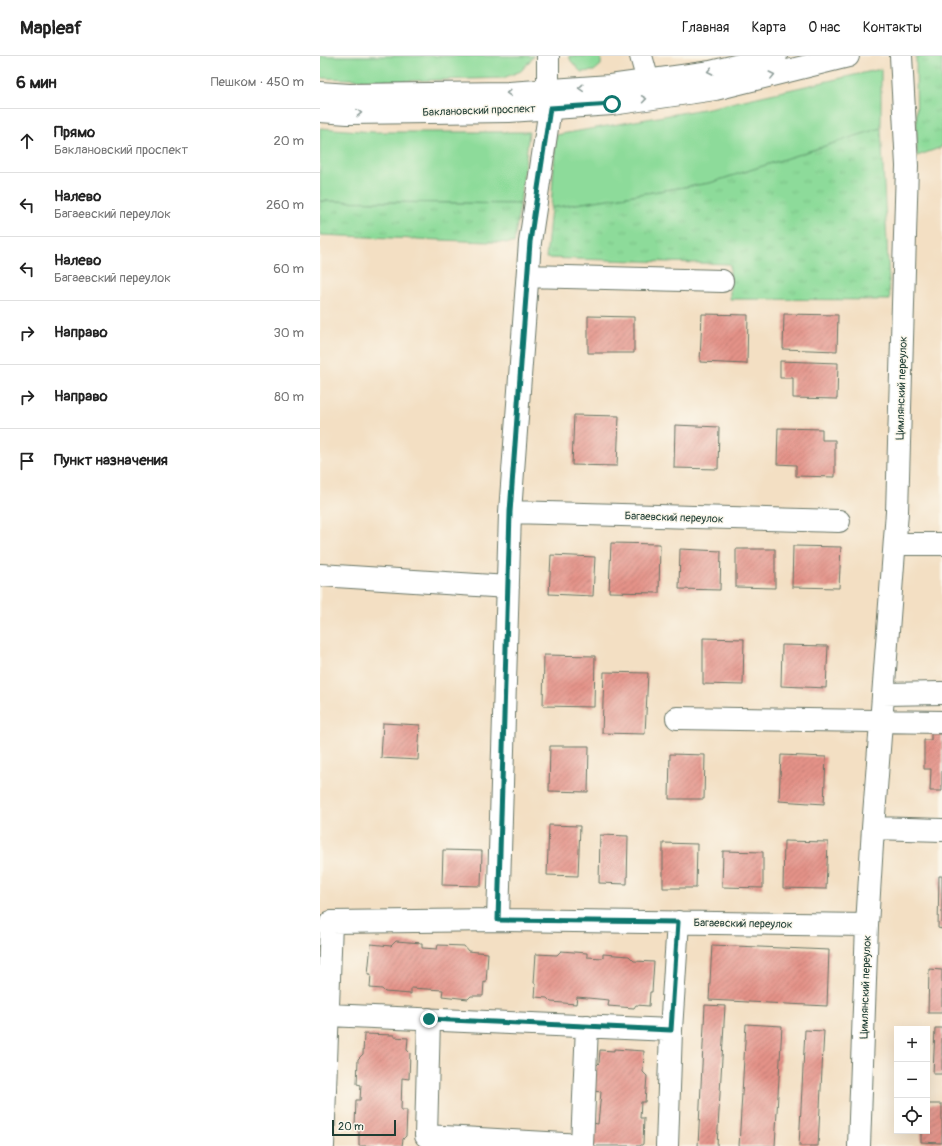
<!DOCTYPE html>
<html lang="ru">
<meta charset="utf-8">
<style>
:root{--surface:#fff;--page:#f2f2f2;--text:#222;--muted:#767676;--line:#e0e0e0}
body{margin:0;font-family:Pangolin,sans-serif;background:var(--page);color:var(--text)}
.controls{position:absolute;right:12px;bottom:12px;display:grid;overflow:hidden;border-radius:0px;box-shadow:0 4px 16px #0002}
.controls button{width:36px;height:36px;display:grid;place-items:center;padding:0;border:0;border-bottom:1px solid var(--line);background:var(--surface);color:var(--text);font:20px sans-serif}
.scale{position:absolute;left:12px;bottom:10px;width:64px;box-sizing:border-box;padding-left:4px;border:2px solid #1f3d34;border-top:0;font-size:11px;line-height:14px;white-space:nowrap;color:#1f3d34;-webkit-text-stroke:3px #fbf7ec;paint-order:stroke}
.stop{position:absolute;width:12px;height:12px;margin:-9px;border:3px solid #0f766e;border-radius:50%;background:#fff}
.stop.end{background:#0f766e;border-color:#fff;box-shadow:0 1px 4px #0008}
.list{margin:0;padding:0;list-style:none}
h2{display:flex;justify-content:space-between;align-items:center;height:52px;margin:0;padding:0 16px;font-size:17px}
h2 small{font-size:13px;font-weight:400;color:var(--muted)}
.list li{display:grid;grid-template-columns:26px 1fr auto;gap:12px;align-items:center;box-sizing:border-box;height:64px;padding:0 16px;border-top:1px solid var(--line)}
.list b{display:block;font-size:15px;white-space:nowrap}
.list p{margin:0;font-size:13px;white-space:nowrap;color:var(--muted)}
.list em{font-size:13px;font-style:normal;color:var(--muted)}
.icon{flex:none;width:22px;height:22px;fill:none;stroke:currentColor;stroke-width:2;stroke-linecap:round;stroke-linejoin:round}
.map{position:relative;flex:none;width:622px;height:1090px;overflow:hidden}
header{display:flex;align-items:center;gap:24px;box-sizing:border-box;height:56px;padding:0 20px;background:var(--surface);border-bottom:1px solid var(--line)}
header strong{font-size:19px}
nav{display:flex;gap:22px;margin-inline-start:auto;font-size:14px}
main{display:flex}
aside{flex:1;background:var(--surface)}
.map>svg:first-child{display:block}
</style>
<header>
<strong>Mapleaf</strong>
<nav><a>Главная</a><a>Карта</a><a>О нас</a><a>Контакты</a></nav>
</header>
<main>
<aside>
<h2>6 мин<small>Пешком · 450 m</small></h2>
<ul class="list">
<li><svg class="icon" aria-label="ahead" viewBox="0 0 24 24"><path d="M12 20V5M6 11l6-6 6 6"/></svg><div><b>Прямо</b><p>Баклановский проспект</p></div><em>20 m</em></li>
<li><svg class="icon" aria-label="left" viewBox="0 0 24 24"><path d="M17 20v-9H6M10 6l-5 5 5 5"/></svg><div><b>Налево</b><p>Багаевский переулок</p></div><em>260 m</em></li>
<li><svg class="icon" aria-label="left" viewBox="0 0 24 24"><path d="M17 20v-9H6M10 6l-5 5 5 5"/></svg><div><b>Налево</b><p>Багаевский переулок</p></div><em>60 m</em></li>
<li><svg class="icon" aria-label="right" viewBox="0 0 24 24"><path d="M7 20v-9h11M14 6l5 5-5 5"/></svg><div><b>Направо</b></div><em>30 m</em></li>
<li><svg class="icon" aria-label="right" viewBox="0 0 24 24"><path d="M7 20v-9h11M14 6l5 5-5 5"/></svg><div><b>Направо</b></div><em>80 m</em></li>
<li><svg class="icon" aria-label="arrive" viewBox="0 0 24 24"><path d="M6 21V4h12l-3 4 3 4H6"/></svg><div><b>Пункт назначения</b></div></li>
</ul>
</aside>
<div class="map">
<svg width="622" height="1090" viewBox="0 0 622 1090">
<defs>
<pattern id="park-tufts" width="24" height="20" patternUnits="userSpaceOnUse"><rect width="24" height="20" fill="#8ddb9a"/><path d="M3 7l-1-3M5 7V3M7 7l1-3M15 17l-1-3M17 17v-4M19 17l1-3" fill="none" stroke="#79bd85"/></pattern>
<pattern id="building-hatch" width="6" height="6" patternUnits="userSpaceOnUse"><rect width="6" height="6" fill="#e49288"/><path d="M-1 1l2-2M0 6l6-6M5 7l2-2" fill="none" stroke="#b87870"/></pattern>
</defs>
<rect width="100%" height="100%" fill="#fbf7ec"/>
<filter id="ink" filterUnits="userSpaceOnUse"><feTurbulence type="fractalNoise" baseFrequency=".025" numOctaves="2"/><feDisplacementMap in="SourceGraphic" scale="8" xChannelSelector="R" yChannelSelector="G"/><feConvolveMatrix kernelMatrix="1 2 1 2 8 2 1 2 1" color-interpolation-filters="sRGB"/></filter>
<filter id="wash" filterUnits="userSpaceOnUse"><feTurbulence type="fractalNoise" baseFrequency=".012" numOctaves="4" result="noise"/><feDisplacementMap in="SourceGraphic" scale="16" xChannelSelector="R" yChannelSelector="G"/><feGaussianBlur stdDeviation="0.9" result="paint"/><feColorMatrix in="noise" values="0 0 0 0 0 0 0 0 0 0 0 0 0 0 0 0 0 1.4 0 .05"/><feComposite in="paint" operator="in"/></filter>
<g filter="url(#wash)">
<rect width="100%" height="100%" fill="#f3dfc3"/>
<path fill="#8ddb9a" stroke="#568c67" d="M 0,0 L 214,0 L 201,15 L 183,22 L 84,25 L 0,22 Z
M 249,0 L 281,0 L 281,9 L 274,15 L 261,16 L 251,5 Z
M 561,13 L 561,72 L 390,127 L 231,152 L 236,79 L 389,52 Z
M 0,72 L 53,76 L 209,76 L 200,148 L 0,145 Z"/>
<path fill="url(#park-tufts)" stroke="#568c67" d="M 600,0 L 622,0 L 622,91 L 597,100 L 596,1 Z
M 561,72 L 570,244 L 410,243 L 410,208 L 226,202 L 231,152 L 390,127 Z
M 0,145 L 200,148 L 194,187 L 0,179 Z"/>
<g id="blocks">
<path fill="url(#building-hatch)" d="M 382,258 L 428,259 L 427,308 L 380,306 Z
M 464,258 L 518,259 L 517,295 L 463,293 Z
M 268,260 L 314,261 L 314,297 L 268,297 Z
M 460,305 L 518,307 L 517,343 L 473,342 L 473,322 L 460,322 Z
M 254,359 L 299,360 L 297,410 L 252,409 Z
M 355,369 L 399,371 L 398,413 L 354,412 Z
M 458,372 L 502,373 L 502,384 L 515,384 L 515,421 L 476,420 L 476,409 L 457,408 Z
M 291,487 L 340,488 L 339,537 L 289,536 Z
M 473,490 L 521,491 L 519,532 L 472,531 Z
M 360,493 L 401,495 L 400,534 L 359,533 Z
M 416,493 L 455,493 L 455,532 L 416,531 Z
M 231,499 L 275,501 L 273,540 L 229,538 Z
M 383,582 L 424,583 L 423,629 L 383,628 Z
M 462,589 L 508,590 L 506,632 L 461,630 Z
M 224,599 L 275,600 L 274,651 L 223,650 Z
M 284,616 L 328,617 L 325,678 L 282,677 Z
M 63,667 L 100,669 L 98,704 L 61,702 Z
M 611,678 L 622,678 L 622,735 L 610,735 L 611,713 L 604,713 L 604,684 L 611,684 Z
M 230,690 L 269,690 L 268,736 L 229,735 Z
M 350,698 L 385,699 L 384,743 L 349,743 Z
M 461,699 L 506,701 L 504,748 L 459,745 Z
M 229,769 L 260,770 L 258,820 L 227,819 Z
M 280,779 L 308,780 L 307,828 L 279,827 Z
M 464,785 L 508,786 L 506,833 L 463,832 Z
M 343,787 L 377,788 L 376,832 L 343,832 Z
M 123,794 L 162,795 L 161,830 L 122,829 Z
M 403,795 L 443,796 L 443,832 L 402,831 Z
M 619,820 L 622,820 L 622,873 L 618,872 Z
M 76,885 L 102,887 L 102,892 L 117,893 L 118,889 L 144,890 L 148,895 L 168,897 L 166,927 L 164,926 L 163,940 L 151,940 L 148,943 L 122,940 L 123,934 L 91,932 L 91,938 L 65,936 L 62,933 L 50,932 L 51,918 L 48,918 L 51,888 L 71,890 Z
M 392,889 L 509,894 L 507,950 L 389,944 Z
M 241,895 L 267,897 L 267,901 L 283,902 L 283,898 L 309,900 L 314,905 L 334,906 L 332,936 L 330,936 L 329,950 L 316,949 L 314,952 L 288,950 L 289,944 L 257,941 L 256,948 L 231,946 L 227,942 L 215,941 L 216,928 L 214,927 L 216,898 L 237,899 Z
M 609,913 L 622,914 L 622,957 L 608,957 Z
M 385,949 L 405,950 L 397,1090 L 378,1090 Z
M 426,968 L 462,970 L 455,1090 L 419,1090 Z
M 615,972 L 622,972 L 622,1018 L 613,1018 Z
M 485,974 L 504,975 L 498,1090 L 479,1090 Z
M 44,978 L 74,979 L 74,981 L 88,982 L 87,994 L 90,997 L 89,1023 L 82,1022 L 81,1054 L 87,1054 L 86,1080 L 83,1083 L 82,1090 L 39,1090 L 39,1075 L 35,1070 L 36,1044 L 40,1044 L 41,1029 L 37,1028 L 38,1003 L 43,998 Z
M 294,993 L 324,995 L 323,1016 L 327,1020 L 325,1046 L 321,1046 L 320,1062 L 324,1062 L 323,1088 L 320,1090 L 271,1090 L 272,1067 L 278,1068 L 281,1036 L 274,1035 L 276,1010 L 279,1007 L 280,994 L 294,995 Z
M 607,1048 L 622,1048 L 622,1087 L 601,1086 L 601,1075 L 607,1075 Z"/>
</g>
</g>
<g filter="url(#ink)">
<use href="#blocks" fill-opacity="0" stroke="#697666" stroke-width="1"/>
<g fill="none" stroke-linecap="round" stroke-linejoin="round">
<g stroke="#697666" stroke-width="24">
<path id="minor" d="M 228,0 L 228,34
M 321,0 L 328,25
M 208,220 L 402,225
M 190,456 L 519,465
M 575,488 L 622,488
M 0,519 L 188,531
M 563,638 L 622,637
M 357,662 L 622,666
M 553,772 L 622,774
M 178,864 L 190,456 L 210,186 L 230,52
M 8,959 L 351,974 L 358,866
M 109,963 L 106,1080 L 262,1089 L 267,970
M 3,1090 L 11,866 L 178,864 L 547,869
M 347,1090 L 351,974
M 539,1090 L 547,869 L 553,772 L 577,456 L 587,110 L 581,0"/>
</g>
<g stroke="#697666" stroke-width="24">
<path id="major" d="M 0,37 L 29,39 L 189,37 L 290,30 L 391,16 L 456,0
M 0,55 L 28,57 L 189,55 L 292,48 L 395,33 L 528,0"/>
</g>
<use href="#minor" stroke="#fff" stroke-width="22"/>
<use href="#major" stroke="#fff" stroke-width="22"/>
</g>
<defs><path id="oneway-chevron" d="M-2-3.5L2.5 0L-2 3.5" fill="none" stroke-width="1.6" stroke-linecap="round" stroke-linejoin="round"/></defs>
<g stroke="#8f9e9a">
<use href="#oneway-chevron" transform="translate(390 15) rotate(169)"/>
<use href="#oneway-chevron" transform="translate(452 19) rotate(-14)"/>
<use href="#oneway-chevron" transform="translate(261 32) rotate(176)"/>
<use href="#oneway-chevron" transform="translate(189 37) rotate(177)"/>
<use href="#oneway-chevron" transform="translate(324 43) rotate(-8)"/>
<use href="#oneway-chevron" transform="translate(39 57) rotate(-1)"/>
</g>
</g>
<g fill="none" stroke-linecap="round" stroke-linejoin="round" filter="url(#ink)">
<path stroke="#0f766e" stroke-width="5" d="M 109,963 L 351,974 L 358,866 L 178,864 L 190,456 L 210,186 L 230,52 L 292,48"/>
</g>
<g text-anchor="middle" stroke-width="3" stroke-linejoin="round" paint-order="stroke">
<g font-size="11" fill="#1f3d34" stroke="#fbf7ec">
<text transform="translate(159 54) rotate(-2)" y="4">Баклановский проспект</text>
<text transform="translate(581 332) rotate(-88)" y="4">Цимлянский переулок</text>
<text transform="translate(354 461) rotate(2)" y="4">Багаевский переулок</text>
<text transform="translate(423 867) rotate(1)" y="4">Багаевский переулок</text>
<text transform="translate(545 931) rotate(-88)" y="4">Цимлянский переулок</text>
</g>
</g>
</svg>
<div class="controls">
<button>+</button>
<button>−</button>
<button><svg class="icon" aria-label="locate" viewBox="0 0 24 24"><circle cx="12" cy="12" r="6"/><path d="M12 2v4M12 18v4M2 12h4M18 12h4"/></svg></button>
</div>
<div class="scale">20 m</div>
<div class="stop" style="left:292px;top:48px"></div>
<div class="stop end" style="left:109px;top:963px"></div>
</div>
</main>
